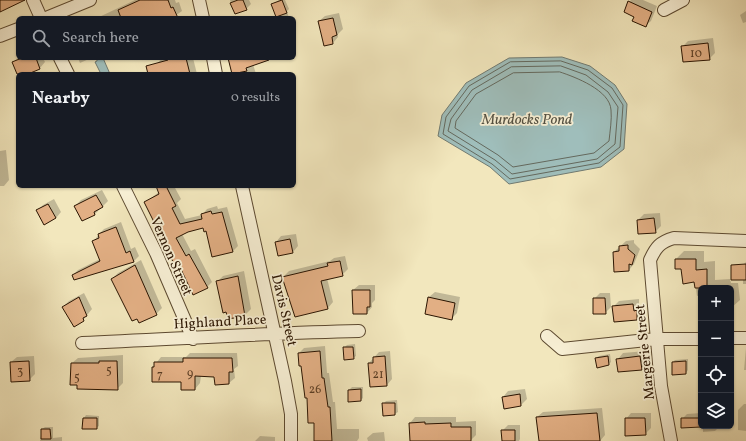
<!DOCTYPE html>
<meta charset="utf-8">
<style>
:root{--surface:#171b24;--page:#20242c;--text:#f1f3f6;--muted:#9ea1a6;--line:#363941}
body{margin:0;font-family:Vollkorn,serif;background:var(--page);color:var(--text)}
.controls{position:absolute;right:12px;bottom:12px;display:grid;overflow:hidden;border-radius:6px;box-shadow:0 1px 3px #0004}
.controls button{width:36px;height:36px;display:grid;place-items:center;padding:0;border:0;border-bottom:1px solid var(--line);background:var(--surface);color:var(--text);font:20px sans-serif}
.list{margin:0;padding:0;list-style:none}
h2{display:flex;justify-content:space-between;align-items:center;height:52px;margin:0;padding:0 16px;font-size:17px}
h2 small{font-size:13px;font-weight:400;color:var(--muted)}
.icon{flex:none;width:22px;height:22px;fill:none;stroke:currentColor;stroke-width:2;stroke-linecap:round;stroke-linejoin:round}
.map{position:relative;flex:none;width:746px;height:441px;overflow:hidden}
.search{position:absolute;background:var(--surface);box-shadow:0 1px 3px #0004;left:16px;top:16px;width:280px;height:44px;display:flex;align-items:center;gap:10px;box-sizing:border-box;padding:0 14px;border-radius:6px;color:var(--muted);font-size:15px}
.panel{position:absolute;background:var(--surface);box-shadow:0 1px 3px #0004;left:16px;top:72px;width:280px;height:116px;border-radius:6px}
.map>svg:first-child{display:block}
</style>
<div class="map">
<svg width="746" height="441" viewBox="0 0 746 441">
<rect width="100%" height="100%" fill="#f2e7bd"/>
<filter id="stains"><feTurbulence type="fractalNoise" baseFrequency=".005" numOctaves="4"/><feColorMatrix values="0 0 0 0 .2 0 0 0 0 .09 0 0 0 0 .02 0 0 0 .5 -.17"/></filter>
<radialGradient id="worn" r=".72"><stop offset=".6" stop-color="#630" stop-opacity="0"/><stop offset="1" stop-color="#630" stop-opacity=".3"/></radialGradient>
<path fill="#9fbebb" stroke="#707a71" d="M 562,57 L 590,66 L 615,85 L 627,104 L 624,149 L 601,167 L 509,184 L 490,167 L 438,136 L 442,115 L 466,83 L 509,58 Z
M 97,58 L 103,58 L 110,74 L 101,74 L 95,62 L 97,61 Z"/>
<path fill="#0003" d="M 135,0 L 175,0 L 176,3 L 179,2 L 182,11 L 172,18 L 97,18 Z
M 230,0 L 249,0 L 251,4 L 246,9 L 235,13 Z
M 279,0 L 285,0 L 289,9 L 287,11 L 289,18 L 277,18 L 272,5 Z
M 631,0 L 643,0 L 657,6 L 651,21 L 645,26 L 629,2 Z
M 746,11 L 746,22 L 743,23 L 740,15 Z
M 339,13 L 343,29 L 338,34 L 338,37 L 333,43 L 319,21 L 325,16 Z
M 713,38 L 715,53 L 709,59 L 683,46 L 688,41 Z
M 18,58 L 43,58 L 45,62 L 40,68 L 25,74 L 18,74 L 13,62 Z
M 78,58 L 91,58 L 80,63 Z
M 162,58 L 193,58 L 197,74 L 159,74 L 157,64 Z
M 230,58 L 272,58 L 253,64 L 256,74 L 234,74 Z
M 6,150 L 9,180 L 4,186 L 0,186 L 0,151 Z
M 157,186 L 174,186 L 181,199 L 177,203 L 185,219 L 202,215 L 207,209 L 217,206 L 218,209 L 227,207 L 238,246 L 233,251 L 204,227 L 182,234 L 191,251 L 195,249 L 212,282 L 207,287 L 181,266 L 170,252 L 146,202 L 159,192 Z
M 102,190 L 108,201 L 95,214 L 82,220 L 75,206 L 81,200 Z
M 54,199 L 61,212 L 56,218 L 45,224 L 37,211 L 43,205 Z
M 660,213 L 661,226 L 655,232 L 638,220 L 644,214 Z
M 121,222 L 131,249 L 135,247 L 139,256 L 134,261 L 75,279 L 73,275 L 78,270 L 100,259 L 94,241 L 99,234 L 104,229 Z
M 296,234 L 298,246 L 293,252 L 276,242 L 281,236 Z
M 634,240 L 634,243 L 640,249 L 634,264 L 629,270 L 614,252 L 626,241 Z
M 684,251 L 704,251 L 704,262 L 715,261 L 715,280 L 730,279 L 731,283 L 738,283 L 740,300 L 731,308 L 731,288 L 701,288 L 701,295 L 697,296 L 695,281 L 676,259 Z
M 345,256 L 348,269 L 342,275 L 327,278 L 333,302 L 328,308 L 283,277 L 289,271 L 330,261 L 334,258 Z
M 141,260 L 162,308 L 156,314 L 112,279 L 118,273 Z
M 746,262 L 746,284 L 743,284 L 743,265 Z
M 244,271 L 251,309 L 245,315 L 229,318 L 218,281 L 223,276 Z
M 359,285 L 375,285 L 375,300 L 372,303 L 372,307 L 367,313 L 353,290 Z
M 435,292 L 460,297 L 457,313 L 451,319 L 429,297 Z
M 84,293 L 92,309 L 83,320 L 63,307 L 69,301 Z
M 600,293 L 610,293 L 611,307 L 605,313 L 594,299 Z
M 639,299 L 639,306 L 642,305 L 642,313 L 637,319 L 614,306 L 619,301 Z
M 355,344 L 356,356 L 353,358 L 344,348 L 347,345 Z
M 325,346 L 327,373 L 329,373 L 333,402 L 335,402 L 337,429 L 359,429 L 359,438 L 357,441 L 315,441 L 315,422 L 299,353 L 304,348 Z
M 746,348 L 746,370 L 744,370 Z
M 390,351 L 392,379 L 387,385 L 369,363 L 379,352 Z
M 646,351 L 647,363 L 641,369 L 618,359 L 623,353 Z
M 190,353 L 237,353 L 238,366 L 234,369 L 235,378 L 229,383 L 216,384 L 215,376 L 201,376 L 200,383 L 195,389 L 153,367 L 161,357 L 186,357 Z
M 610,354 L 611,362 L 609,364 L 596,358 L 599,356 Z
M 123,355 L 123,383 L 117,389 L 72,363 L 78,358 Z
M 34,356 L 35,374 L 29,380 L 11,362 L 17,357 Z
M 688,359 L 688,370 L 686,373 L 673,362 L 675,360 Z
M 352,387 L 363,387 L 363,398 L 361,400 L 349,401 L 349,390 Z
M 525,389 L 527,399 L 521,405 L 504,408 L 503,397 L 508,391 Z
M 397,400 L 398,412 L 395,414 L 384,415 L 383,404 L 386,401 Z
M 744,404 L 746,404 L 746,431 L 738,430 L 738,410 Z
M 602,408 L 605,435 L 600,441 L 540,441 L 537,417 L 543,412 Z
M 631,413 L 651,413 L 651,428 L 645,434 L 626,419 Z
M 701,413 L 701,426 L 720,426 L 715,431 L 703,432 L 703,426 L 682,427 L 682,419 L 687,414 Z
M 86,415 L 99,416 L 99,426 L 96,428 L 84,418 Z
M 415,417 L 456,417 L 456,422 L 476,421 L 476,435 L 470,441 L 411,441 L 410,423 Z
M 508,425 L 520,425 L 520,439 L 519,441 L 503,441 L 502,431 Z
M 45,427 L 53,427 L 53,438 L 62,437 L 62,441 L 40,441 L 42,429 Z
M 384,432 L 385,441 L 368,441 L 367,438 L 373,433 Z
M 260,436 L 275,437 L 275,441 L 255,441 Z"/>
<g fill="none" stroke-linecap="round" stroke-linejoin="round">
<path stroke="#64695e" stroke-width="1" d="M 561,61 L 588,70 L 612,88 L 623,105 L 620,147 L 599,163 L 510,179 L 492,164 L 443,134 L 446,117 L 469,86 L 510,62 Z
M 561,66 L 586,75 L 608,92 L 618,107 L 615,144 L 597,159 L 512,174 L 495,160 L 448,131 L 451,119 L 472,90 L 511,67 Z
M 560,72 C 575,77 610,90 611,110 C 612,119 610,131 609,141 L 594,153 L 513,167 L 498,155 L 455,128 L 456,121 L 476,94 L 513,73 Z"/>
</g>
<path fill="#e2af84" stroke="#2a1401" d="M 0,0 L 25,0 L 0,12 Z
M 140,0 L 168,0 L 171,8 L 173,7 L 178,18 L 121,18 L 118,10 Z
M 238,0 L 243,0 L 247,10 L 235,14 L 230,3 Z
M 282,0 L 287,13 L 276,17 L 271,4 Z
M 628,1 L 652,12 L 646,27 L 632,21 L 634,17 L 624,12 Z
M 333,18 L 337,35 L 332,37 L 333,44 L 324,46 L 318,21 Z
M 708,43 L 710,60 L 683,62 L 681,46 Z
M 22,58 L 36,58 L 40,69 L 28,74 L 17,74 L 12,62 Z
M 167,58 L 186,58 L 190,74 L 148,74 L 146,66 L 168,60 Z
M 228,58 L 269,58 L 269,60 L 246,68 L 247,71 L 232,74 Z
M 156,186 L 166,186 L 176,206 L 172,208 L 180,224 L 202,219 L 201,214 L 211,211 L 212,214 L 222,212 L 233,252 L 212,257 L 206,231 L 204,232 L 203,228 L 188,232 L 176,238 L 186,256 L 189,254 L 208,288 L 193,295 L 180,267 L 177,269 L 171,258 L 169,252 L 144,202 L 159,194 Z
M 96,195 L 103,207 L 94,212 L 95,215 L 82,221 L 74,206 Z
M 48,204 L 56,218 L 44,225 L 36,210 Z
M 654,218 L 656,233 L 638,234 L 637,220 Z
M 116,227 L 126,253 L 130,251 L 134,262 L 74,280 L 72,275 L 100,261 L 92,241 L 99,238 L 98,234 Z
M 290,239 L 293,253 L 278,256 L 275,242 Z
M 628,245 L 628,249 L 635,255 L 632,265 L 629,264 L 629,271 L 614,272 L 613,252 L 619,251 L 619,246 Z
M 675,259 L 696,259 L 696,270 L 707,269 L 707,288 L 695,288 L 694,282 L 683,284 L 681,269 L 675,269 Z
M 340,261 L 343,276 L 321,281 L 328,309 L 295,317 L 282,277 L 328,266 L 327,263 Z
M 746,264 L 746,280 L 731,280 L 731,265 Z
M 135,265 L 157,315 L 139,323 L 137,319 L 132,321 L 111,279 Z
M 238,276 L 245,316 L 228,319 L 226,312 L 223,313 L 216,281 Z
M 352,290 L 370,290 L 370,307 L 367,307 L 367,314 L 353,314 Z
M 79,297 L 87,316 L 83,318 L 84,321 L 74,327 L 62,307 Z
M 428,297 L 455,303 L 452,320 L 425,314 Z
M 593,298 L 605,298 L 606,314 L 593,314 Z
M 633,304 L 634,311 L 637,310 L 637,320 L 614,322 L 612,306 Z
M 343,347 L 353,347 L 354,359 L 344,360 Z
M 320,351 L 322,378 L 324,378 L 328,407 L 330,407 L 332,441 L 314,441 L 314,423 L 308,423 L 307,398 L 305,398 L 301,366 L 299,366 L 298,353 Z
M 385,356 L 387,386 L 370,387 L 368,363 L 373,363 L 373,357 Z
M 608,356 L 609,365 L 597,368 L 595,358 Z
M 640,356 L 642,370 L 618,372 L 616,359 Z
M 183,358 L 232,358 L 233,372 L 229,372 L 229,384 L 215,385 L 214,377 L 195,376 L 195,390 L 181,390 L 181,382 L 152,382 L 152,367 L 154,367 L 154,362 L 183,362 Z
M 29,361 L 30,381 L 11,382 L 10,362 Z
M 99,361 L 117,361 L 118,390 L 77,389 L 77,385 L 70,385 L 71,363 L 99,363 Z
M 686,361 L 686,374 L 672,375 L 672,362 Z
M 361,389 L 361,401 L 348,402 L 348,390 Z
M 520,394 L 521,406 L 504,409 L 502,397 Z
M 382,403 L 395,403 L 395,415 L 383,416 Z
M 597,413 L 600,441 L 539,441 L 536,417 Z
M 83,418 L 97,418 L 97,429 L 82,429 Z
M 625,418 L 645,418 L 646,435 L 625,436 Z
M 681,418 L 701,418 L 701,427 L 681,428 Z
M 425,422 L 425,424 L 451,423 L 451,427 L 471,427 L 471,441 L 410,441 L 409,423 Z
M 41,429 L 50,429 L 51,439 L 41,439 Z
M 501,430 L 515,430 L 515,441 L 502,441 Z"/>
<g fill="none" stroke-linecap="round" stroke-linejoin="round">
<g stroke="#5c4930" stroke-width="14">
<path id="street" d="M 33,0 L 41,18
M 199,0 L 203,18
M 664,10 L 683,0
M 46,18 L 90,0
M 0,36 L 18,29
M 60,58 L 68,74
M 213,58 L 216,74
M 123,186 L 156,253 L 193,339
M 242,186 L 285,381 L 291,414 L 291,441
M 547,336 L 562,349 L 656,339 L 701,339
M 731,338 L 746,338
M 82,343 C 175,339 266,333 359,331
M 671,441 L 661,386 L 650,260 C 656,247 660,242 674,238 L 746,241"/>
</g>
<use href="#street" stroke="#f7efd4" stroke-width="12"/>
</g>
<g text-anchor="middle" stroke-width="3.5" stroke-linejoin="round" paint-order="stroke">
<g font-size="12" fill="#583b22">
<text x="696" y="57">10</text>
<text x="109" y="374">5</text>
<text x="20" y="375">3</text>
<text x="190" y="377">9</text>
<text x="160" y="378">7</text>
<text x="378" y="378">21</text>
<text x="77" y="381">5</text>
<text x="315" y="393">26</text>
</g>
<g font-size="14" fill="#2a1401" stroke="#f7efd4">
<text transform="translate(172 256) rotate(66)" y="5">Vernon Street</text>
<text transform="translate(285 310) rotate(77)" y="5">Davis Street</text>
<text transform="translate(220 321) rotate(-3)" y="5">Highland Place</text>
<text transform="translate(644 352) rotate(-96)" y="5">Margerie Street</text>
</g>
<g font-size="15" font-style="italic" fill="#535042" stroke="#f7efd4">
<text x="527" y="124">Murdocks Pond</text>
</g>
</g>
<rect width="100%" height="100%" filter="url(#stains)"/>
<rect width="100%" height="100%" fill="url(#worn)"/>
</svg>
<div class="controls">
<button>+</button>
<button>−</button>
<button><svg class="icon" aria-label="locate" viewBox="0 0 24 24"><circle cx="12" cy="12" r="6"/><path d="M12 2v4M12 18v4M2 12h4M18 12h4"/></svg></button>
<button><svg class="icon" aria-label="layers" viewBox="0 0 24 24"><path d="M12 4l9 5-9 5-9-5zM3 14l9 5 9-5"/></svg></button>
</div>
<div class="search"><svg class="icon" aria-label="search" viewBox="0 0 24 24"><circle cx="10" cy="10" r="6"/><path d="M15 15l6 6"/></svg>Search here</div>
<section class="panel">
<h2>Nearby<small>0 results</small></h2>
<ul class="list">
</ul>
</section>
</div>
